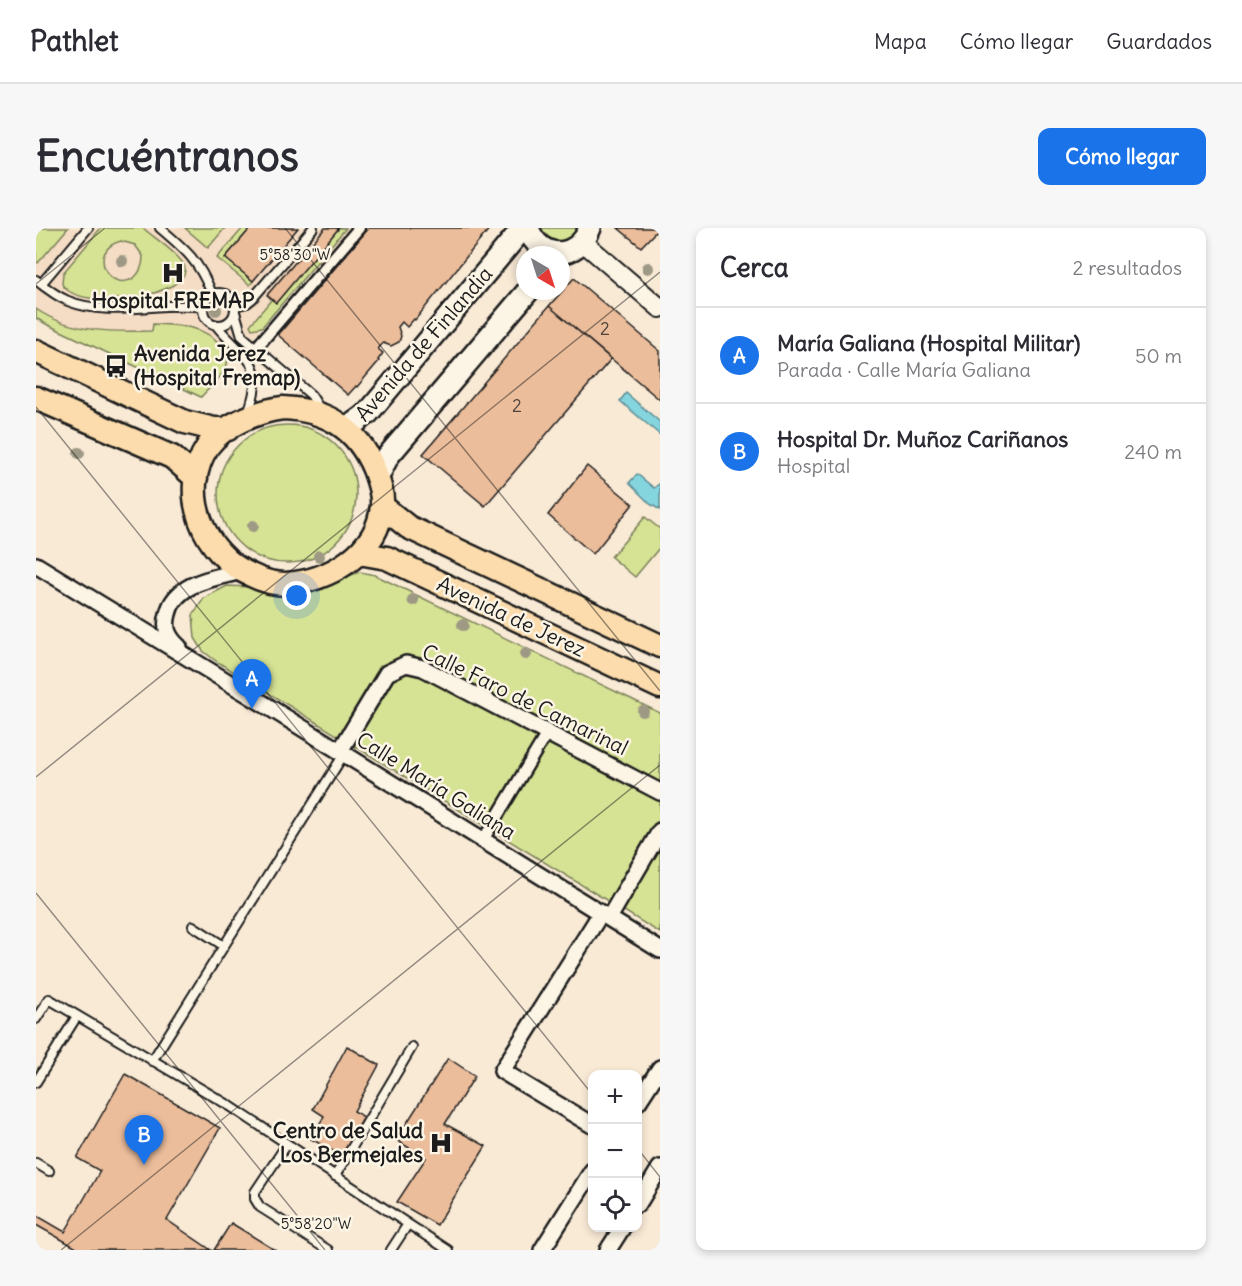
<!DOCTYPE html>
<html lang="es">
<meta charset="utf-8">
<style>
:root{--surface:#fff;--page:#f7f7f7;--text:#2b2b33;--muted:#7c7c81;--line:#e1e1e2;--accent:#1a73e8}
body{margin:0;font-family:Delius,sans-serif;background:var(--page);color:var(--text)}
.controls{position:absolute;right:18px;bottom:18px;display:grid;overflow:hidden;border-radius:12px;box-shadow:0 3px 9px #0003}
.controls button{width:54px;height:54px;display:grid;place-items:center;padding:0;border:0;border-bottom:2px solid var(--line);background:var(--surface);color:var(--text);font:30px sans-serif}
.compass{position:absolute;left:480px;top:18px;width:54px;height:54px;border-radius:50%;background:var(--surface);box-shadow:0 3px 9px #0003;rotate:141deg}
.you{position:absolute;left:261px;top:368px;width:21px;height:21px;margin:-15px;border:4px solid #fff;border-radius:50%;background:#1a73e8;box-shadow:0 0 0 9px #1a73e833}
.badge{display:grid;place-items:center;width:39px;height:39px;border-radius:50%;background:var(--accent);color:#fff;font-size:20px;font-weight:700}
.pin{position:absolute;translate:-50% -50px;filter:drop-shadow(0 2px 3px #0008)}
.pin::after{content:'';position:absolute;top:32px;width:21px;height:18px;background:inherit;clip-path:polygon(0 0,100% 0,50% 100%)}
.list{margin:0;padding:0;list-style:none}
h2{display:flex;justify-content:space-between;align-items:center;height:78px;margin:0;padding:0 24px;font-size:26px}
h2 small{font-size:20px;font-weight:400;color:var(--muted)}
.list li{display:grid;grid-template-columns:39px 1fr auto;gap:18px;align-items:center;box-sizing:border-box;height:96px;padding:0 24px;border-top:2px solid var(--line)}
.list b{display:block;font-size:22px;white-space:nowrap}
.list p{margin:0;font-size:20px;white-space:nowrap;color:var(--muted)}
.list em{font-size:20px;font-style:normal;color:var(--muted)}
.icon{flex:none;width:33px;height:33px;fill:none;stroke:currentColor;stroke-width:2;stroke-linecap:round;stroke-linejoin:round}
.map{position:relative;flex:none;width:624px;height:1022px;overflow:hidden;border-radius:12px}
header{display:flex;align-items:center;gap:36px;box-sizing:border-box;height:84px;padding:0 30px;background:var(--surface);border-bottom:2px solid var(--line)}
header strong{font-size:28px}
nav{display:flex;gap:33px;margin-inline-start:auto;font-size:21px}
.intro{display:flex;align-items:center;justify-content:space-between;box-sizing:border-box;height:144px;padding:0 36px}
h1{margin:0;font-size:42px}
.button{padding:15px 27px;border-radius:12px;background:var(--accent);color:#fff;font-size:21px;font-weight:700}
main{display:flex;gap:36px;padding:0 36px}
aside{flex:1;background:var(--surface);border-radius:12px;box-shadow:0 3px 9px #0003}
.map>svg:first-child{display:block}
</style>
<header>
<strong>Pathlet</strong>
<nav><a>Mapa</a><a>Cómo llegar</a><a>Guardados</a></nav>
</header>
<div class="intro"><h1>Encuéntranos</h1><a class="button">Cómo llegar</a></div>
<main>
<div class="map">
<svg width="624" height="1022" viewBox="0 0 624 1022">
<rect width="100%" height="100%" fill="#f9ead6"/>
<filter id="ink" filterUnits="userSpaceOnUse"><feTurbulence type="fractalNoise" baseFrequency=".0167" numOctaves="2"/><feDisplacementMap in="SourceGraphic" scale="12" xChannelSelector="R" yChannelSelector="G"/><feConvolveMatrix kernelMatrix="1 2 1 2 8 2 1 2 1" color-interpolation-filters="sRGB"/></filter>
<g filter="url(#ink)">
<path fill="#f5dcc4" d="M 0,0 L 313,0 L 165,169 L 0,90 Z"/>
<path fill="#d6e294" stroke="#797f58" stroke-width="1.5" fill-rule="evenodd" d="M 0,0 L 32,0 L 2,35 L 0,33 Z
M 65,0 L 107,0 C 117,9 142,25 148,37 C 161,68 42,86 26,56 L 27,45 ZM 85,13 L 99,17 L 107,28 C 107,37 105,44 98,50 C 73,66 50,22 85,13 Z
M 149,0 L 189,0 L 172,20 Z
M 207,0 L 213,2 L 189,30 L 217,53 L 214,57 L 181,30 Z
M 303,0 L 310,0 L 226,99 L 216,101 L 214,97 L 236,71 L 240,74 Z
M 504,0 L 542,0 L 534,11 L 520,14 L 507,7 Z
M 0,81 C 35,105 76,104 116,103 L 117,96 C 141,97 170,97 186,119 C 189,124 193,130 191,136 C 188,148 173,160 165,169 L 10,96 L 0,90 Z
M182 266a69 69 0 1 1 138 0a69 69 0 1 1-138 0Z
M 609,289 L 624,301 L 624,319 L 599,349 L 575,329 Z
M 324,344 L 339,347 L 624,485 L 624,705 L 180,433 L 167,423 L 159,410 L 157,387 L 168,370 L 191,358 L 215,359 L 244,367 L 272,367 L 303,351 Z"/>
<path fill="#85d5df" stroke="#5b8b91" stroke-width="1.5" d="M 590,165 L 624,194 L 624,207 L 584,173 Z
M 601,246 L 618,260 L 624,255 L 624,282 L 614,276 L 593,255 Z"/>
<path fill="#ebbd9b" stroke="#1c1c1c" stroke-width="1.5" d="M 211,0 L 262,0 L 217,53 L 189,30 L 213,2 Z
M 289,0 L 303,0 L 240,75 L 231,67 Z
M 333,0 L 454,0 L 379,92 L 378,91 L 371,99 L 366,94 L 362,99 L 365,108 L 363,114 L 355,118 L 347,115 L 342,121 L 347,125 L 342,132 L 343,133 L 321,159 L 320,158 L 312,167 L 242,107 Z
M 582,0 L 623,0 L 605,19 Z
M 538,50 L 624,123 L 624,172 L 513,78 Z
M 513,78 L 575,131 L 449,278 L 387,226 Z
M 551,238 L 597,276 L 557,326 L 512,287 Z
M 311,818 L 343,837 L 318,883 L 328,889 L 306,928 L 275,911 L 288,888 L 277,881 Z
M 412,830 L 439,848 L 409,896 L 450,918 L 401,997 L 361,974 L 390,930 L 360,912 Z
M 89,846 L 184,900 L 131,992 L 175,1022 L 44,1022 L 0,997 L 0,987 L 29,1004 L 64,943 L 41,930 Z
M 195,995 L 239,1022 L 178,1022 Z"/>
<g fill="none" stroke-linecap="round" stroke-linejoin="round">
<g stroke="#1c1c1c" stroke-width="12">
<path id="service" d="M 124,0 C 150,22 163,33 176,66
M 0,52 C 10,60 20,68 32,73 C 75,90 122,73 167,79
M 5,56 L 52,0
M167 81a16 16 0 1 1 32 0a16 16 0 1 1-32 0Z
M 199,78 L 211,75 L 216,71 L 277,0
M 199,84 L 206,108 L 275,167 L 285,183
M 180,97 C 208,132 232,131 212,185
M 157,698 L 188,718
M 0,791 L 13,771 L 194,878 L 372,996 L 355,1022
M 116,833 L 308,526
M 0,854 L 41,788
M 251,916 L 219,964 L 219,971 L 224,979 L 292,1022
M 0,935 L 13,943
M 299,948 L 376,819
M 372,996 L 412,1022"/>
</g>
<g stroke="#1c1c1c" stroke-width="15">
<path id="pedestrian" d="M 220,120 L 323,0
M 447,612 L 511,505"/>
</g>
<g stroke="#1c1c1c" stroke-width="20">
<path id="minor" d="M 0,337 L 223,473 L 624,722
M 143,419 C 132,409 128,400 132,386 C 139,354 179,350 206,343
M 304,523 L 351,445 L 370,436 L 387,440 L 624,564
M 573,690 L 624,603
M 602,874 L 624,840
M 556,897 L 466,843 L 565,685
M 602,976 L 624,940
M 506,1022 L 556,943
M 572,1022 L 586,1000"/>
</g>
<g stroke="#1c1c1c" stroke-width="22">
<path id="tertiary" d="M 547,14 L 624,80"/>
</g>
<g stroke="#1c1c1c" stroke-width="26">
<path id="secondary" d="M 492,0 C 504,34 542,32 554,0
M 308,199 L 317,196 L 332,185 L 487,0
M 341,250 L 352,228 L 492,63"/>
</g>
<g stroke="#1c1c1c" stroke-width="27">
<path id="primary" d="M 0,123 L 149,194 L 178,201 L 192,201
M 0,170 L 136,229 L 160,250
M 247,180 C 291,182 321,200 338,241 C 342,252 347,264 346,277 C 343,324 293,353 250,356 C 238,356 225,352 215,347 C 168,327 141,264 172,218 C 187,197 222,183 247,180 Z
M 346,278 L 372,299 L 624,418
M 323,325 L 351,330 L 624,459"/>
</g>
<use href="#service" stroke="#fcf5e5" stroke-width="8"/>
<use href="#pedestrian" stroke="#fcf5e5" stroke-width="10"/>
<use href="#minor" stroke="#fcf5e5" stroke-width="15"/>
<use href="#tertiary" stroke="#fcf5e5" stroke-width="18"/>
<use href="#secondary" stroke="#fcf5e5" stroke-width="21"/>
<use href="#primary" stroke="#fcdcac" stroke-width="22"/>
</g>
<g fill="#9e9984">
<circle cx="86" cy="33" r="6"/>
<circle cx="612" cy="40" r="6"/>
<circle cx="180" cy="82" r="6"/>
<circle cx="43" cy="225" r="6"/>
<circle cx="217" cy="298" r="6"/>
<circle cx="283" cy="328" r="6"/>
<circle cx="377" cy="372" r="6"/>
<circle cx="427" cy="397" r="6"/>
<circle cx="490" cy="426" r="6"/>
<circle cx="607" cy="483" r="6"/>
</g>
</g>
<path fill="none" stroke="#1c1c1c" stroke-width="1.5" stroke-opacity="0.45" d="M 249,0 L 624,463M 0,56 L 69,0M 0,179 L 556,866M 0,549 L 624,44M 0,665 L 289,1022M 602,921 L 624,949M 25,1022 L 624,537"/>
<defs>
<g id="hospital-bare" transform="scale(1.8)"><path d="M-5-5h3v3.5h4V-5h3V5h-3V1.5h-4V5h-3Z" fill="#1c1c1c" stroke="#fcf5e5" stroke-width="2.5" paint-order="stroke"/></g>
<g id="bus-bare" transform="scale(1.8)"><path d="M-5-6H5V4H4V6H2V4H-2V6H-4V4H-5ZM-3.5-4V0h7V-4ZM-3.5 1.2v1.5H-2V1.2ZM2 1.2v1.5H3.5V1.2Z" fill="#1c1c1c" stroke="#fcf5e5" stroke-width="2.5" paint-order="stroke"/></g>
</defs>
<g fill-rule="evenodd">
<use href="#hospital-bare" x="137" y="45"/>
<use href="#bus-bare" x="80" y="138"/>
<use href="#hospital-bare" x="405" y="915"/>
</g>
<g text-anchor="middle" stroke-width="5" stroke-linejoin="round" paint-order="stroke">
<g font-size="18" fill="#50443c">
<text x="569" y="107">2</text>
<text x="481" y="184">2</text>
</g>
<g font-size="21" font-weight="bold" fill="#1c1c1c" stroke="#fcf5e5">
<text x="137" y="80">Hospital FREMAP</text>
<text x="98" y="133" text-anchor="start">Avenida Jerez<tspan x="98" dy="24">(Hospital Fremap)</tspan></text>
<text x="387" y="910" text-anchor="end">Centro de Salud<tspan x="387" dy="24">Los Bermejales</tspan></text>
</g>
<g font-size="21" fill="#1c1c1c" stroke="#fcf5e5">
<text transform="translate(388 116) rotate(-49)" y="7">Avenida de Finlandia</text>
<text transform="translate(475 389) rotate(25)" y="7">Avenida de Jerez</text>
<text transform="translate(489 472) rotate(26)" y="7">Calle Faro de Camarinal</text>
<text transform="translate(400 558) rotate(32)" y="7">Calle María Galiana</text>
</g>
</g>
<g font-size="15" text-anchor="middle" fill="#1c1c1c" stroke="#fcf5e5" stroke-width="5" stroke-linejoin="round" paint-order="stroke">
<text x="259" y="32">5°58'30"W</text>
<text x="280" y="1001">5°58'20"W</text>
</g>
</svg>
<div class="controls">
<button>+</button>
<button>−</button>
<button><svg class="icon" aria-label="locate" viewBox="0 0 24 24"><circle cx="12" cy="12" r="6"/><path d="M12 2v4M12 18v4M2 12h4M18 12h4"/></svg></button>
</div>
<svg class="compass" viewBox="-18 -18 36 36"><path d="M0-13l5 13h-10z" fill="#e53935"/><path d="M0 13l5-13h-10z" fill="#7c7c81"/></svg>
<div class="you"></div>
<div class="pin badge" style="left:216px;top:481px">A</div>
<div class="pin badge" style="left:108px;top:937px">B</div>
</div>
<aside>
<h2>Cerca<small>2 resultados</small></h2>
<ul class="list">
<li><span class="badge">A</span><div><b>María Galiana (Hospital Militar)</b><p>Parada · Calle María Galiana</p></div><em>50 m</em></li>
<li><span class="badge">B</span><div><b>Hospital Dr. Muñoz Cariñanos</b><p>Hospital</p></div><em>240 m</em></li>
</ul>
</aside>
</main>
